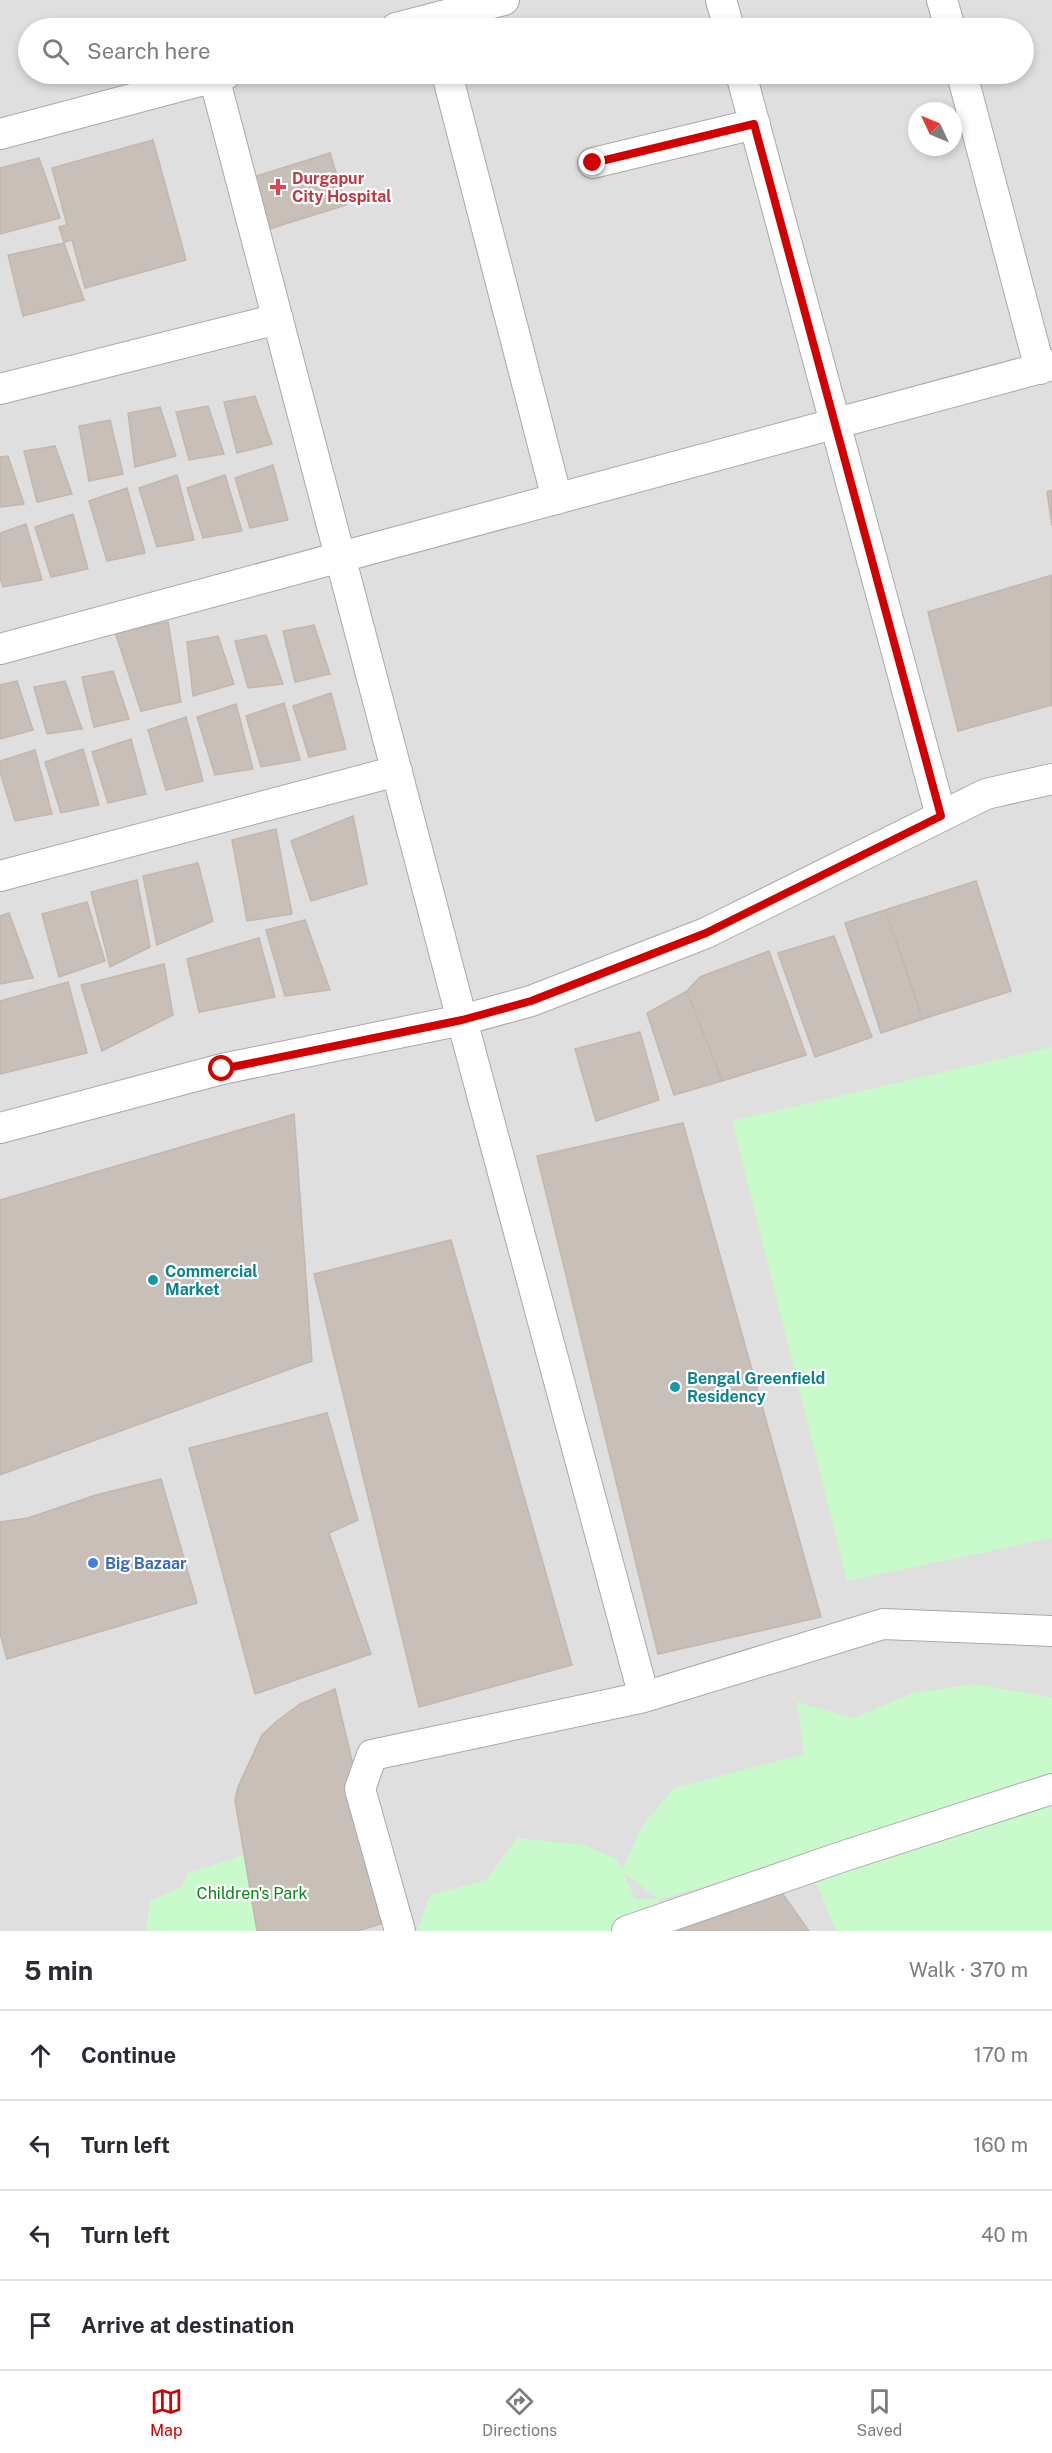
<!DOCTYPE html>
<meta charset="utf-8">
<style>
:root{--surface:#fff;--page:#f2f2f3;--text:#2b2b33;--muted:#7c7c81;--line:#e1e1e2;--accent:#d40000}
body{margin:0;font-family:"Public Sans",sans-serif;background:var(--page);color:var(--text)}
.compass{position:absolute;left:908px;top:102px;width:54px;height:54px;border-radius:50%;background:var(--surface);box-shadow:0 3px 9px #0003;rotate:314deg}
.stop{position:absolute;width:18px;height:18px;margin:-14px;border:4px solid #d40000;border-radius:50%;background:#fff}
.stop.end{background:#d40000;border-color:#fff;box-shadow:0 2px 6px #0008}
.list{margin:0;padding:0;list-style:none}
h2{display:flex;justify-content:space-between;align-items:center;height:78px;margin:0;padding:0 24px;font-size:26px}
h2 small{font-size:20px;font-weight:400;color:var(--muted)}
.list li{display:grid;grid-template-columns:39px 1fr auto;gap:18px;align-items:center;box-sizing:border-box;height:90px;padding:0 24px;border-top:2px solid var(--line)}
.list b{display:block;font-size:22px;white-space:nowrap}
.list em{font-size:20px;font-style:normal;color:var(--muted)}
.icon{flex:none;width:33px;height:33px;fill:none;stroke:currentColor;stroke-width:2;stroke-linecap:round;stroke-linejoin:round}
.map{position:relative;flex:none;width:1052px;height:1931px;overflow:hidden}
.search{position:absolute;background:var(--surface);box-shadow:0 3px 9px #0003;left:18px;right:18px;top:18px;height:66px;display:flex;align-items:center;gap:15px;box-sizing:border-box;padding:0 21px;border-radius:33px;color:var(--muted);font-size:22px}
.sheet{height:438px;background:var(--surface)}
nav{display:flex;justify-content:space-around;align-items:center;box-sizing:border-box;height:84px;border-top:2px solid var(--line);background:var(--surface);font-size:16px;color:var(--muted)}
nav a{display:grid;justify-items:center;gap:3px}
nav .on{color:var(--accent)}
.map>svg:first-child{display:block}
</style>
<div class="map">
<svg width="1052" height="1931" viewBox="0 0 1052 1931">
<rect width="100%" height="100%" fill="#f2efe9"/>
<path fill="#e0dfdf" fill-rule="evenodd" d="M 0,0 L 1052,0 L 1052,1931 L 0,1931 ZM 28,28 L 1024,28 L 1024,74 L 28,74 ZM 917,111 L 953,111 L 953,147 L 917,147 Z"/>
<path fill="#c8facc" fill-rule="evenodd" d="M 1052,1047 L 1052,1538 L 847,1581 L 732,1121 Z
M 976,1684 L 1052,1698 L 1052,1931 L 836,1931 L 806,1857 L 660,1899 L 647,1931 L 417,1931 L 430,1895 L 486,1880 L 517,1838 L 584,1845 L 616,1859 L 622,1870 L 642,1826 L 674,1788 L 804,1754 L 797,1702 L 854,1718 L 913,1693 ZM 623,1872 L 659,1899 L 635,1899 Z
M 282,1843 L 298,1931 L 146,1931 L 150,1901 L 182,1887 L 188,1873 Z"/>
<path fill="#c7bfb8" stroke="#c4b6ab" stroke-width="1.5" d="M 153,140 L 186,260 L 85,288 L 72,240 L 64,242 L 59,227 L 67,225 L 52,168 Z
M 330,153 L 346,205 L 269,229 L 253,177 Z
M 39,158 L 60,218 L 0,234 L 0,168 Z
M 64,243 L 84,300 L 23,316 L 8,255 Z
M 255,396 L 272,444 L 237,453 L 224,402 Z
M 208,406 L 224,454 L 189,460 L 176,412 Z
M 160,407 L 176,456 L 135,467 L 128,413 Z
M 110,420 L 123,474 L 89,481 L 79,426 Z
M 55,446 L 72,494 L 37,502 L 24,451 Z
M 8,456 L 24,504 L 0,507 L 0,457 Z
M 273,465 L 288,520 L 250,528 L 235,478 Z
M 177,475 L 194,540 L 157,547 L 139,488 Z
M 225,475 L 242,531 L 203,538 L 187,488 Z
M 127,488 L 145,553 L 107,561 L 89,501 Z
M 1052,490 L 1052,526 L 1047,492 Z
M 73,514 L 88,569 L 51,577 L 35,527 Z
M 26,524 L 42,580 L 3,587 L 0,578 L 0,533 Z
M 1052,575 L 1052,705 L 958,731 L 928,612 Z
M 168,622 L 181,702 L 141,711 L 115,632 Z
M 314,625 L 330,674 L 295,682 L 283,631 Z
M 266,635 L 283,684 L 248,688 L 235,641 Z
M 218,636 L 234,684 L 193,696 L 187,642 Z
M 113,671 L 129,719 L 94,727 L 82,677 Z
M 17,681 L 33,730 L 0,739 L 0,685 Z
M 65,681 L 82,729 L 47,734 L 34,687 Z
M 331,693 L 346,749 L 309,757 L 293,706 Z
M 284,703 L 300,760 L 261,767 L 246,716 Z
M 236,704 L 253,769 L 215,775 L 197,717 Z
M 186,717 L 203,781 L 166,790 L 148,730 Z
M 131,739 L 146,794 L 108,803 L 92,752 Z
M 83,749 L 99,805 L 61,813 L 45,762 Z
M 35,750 L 52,814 L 15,821 L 0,772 L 0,761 Z
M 353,816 L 367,884 L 311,901 L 291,841 Z
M 276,829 L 292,914 L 247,921 L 232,840 Z
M 198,863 L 213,921 L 157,945 L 143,876 Z
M 137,880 L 150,947 L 110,967 L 91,892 Z
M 976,881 L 1011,991 L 923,1019 L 885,910 Z
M 87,902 L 105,961 L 59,977 L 42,914 Z
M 885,910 L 923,1019 L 881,1033 L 845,923 Z
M 9,913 L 33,978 L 0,984 L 0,916 Z
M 305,920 L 330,990 L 285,996 L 266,930 Z
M 834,936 L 872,1037 L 815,1057 L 778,953 Z
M 259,938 L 275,997 L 199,1012 L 187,959 Z
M 769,951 L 806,1055 L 722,1081 L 687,991 L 700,977 Z
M 164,964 L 173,1015 L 102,1051 L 81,985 Z
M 68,982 L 87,1053 L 0,1074 L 0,1001 Z
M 687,991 L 722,1081 L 674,1095 L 647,1013 Z
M 640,1032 L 659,1100 L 596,1121 L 575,1049 Z
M 294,1114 L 312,1361 L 0,1475 L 0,1200 Z
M 683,1123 L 821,1617 L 658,1654 L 537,1156 Z
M 451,1240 L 572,1665 L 419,1707 L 314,1274 Z
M 327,1413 L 358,1520 L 329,1533 L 371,1654 L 255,1694 L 189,1448 Z
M 161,1479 L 197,1603 L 7,1659 L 0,1633 L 0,1522 L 28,1518 L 96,1495 Z
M 335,1689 L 390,1921 L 358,1931 L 257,1931 L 235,1800 L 238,1787 L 262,1735 L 277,1721 L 300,1704 Z
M 782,1893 L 809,1931 L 657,1931 Z"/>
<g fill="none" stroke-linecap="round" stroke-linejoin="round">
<g stroke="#a9a9a9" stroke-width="32">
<path id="minor" d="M 721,0 L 729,28
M 942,0 L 950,28
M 396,28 L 504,0
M 447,74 L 557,499
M 741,74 L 941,816
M 962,74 L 1040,369
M 214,77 L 462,1020 L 644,1697
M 0,134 L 226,74
M 593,163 L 755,124
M 0,389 L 278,319
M 0,649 L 1052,365
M 0,876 L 397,771
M 0,1128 L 222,1069 L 462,1020 L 531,1001 L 706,933 L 986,794 L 1052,779
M 400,1931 L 360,1789 L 372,1755 L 644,1697 L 883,1624 L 1052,1631
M 627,1931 L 841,1857 L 1052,1789"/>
</g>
<use href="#minor" stroke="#fff" stroke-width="30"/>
</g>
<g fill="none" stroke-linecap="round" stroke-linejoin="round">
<path stroke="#d40000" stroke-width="8" d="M 222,1069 L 462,1020 L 531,1001 L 706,933 L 941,816 L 754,124 L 593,163"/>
</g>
<path fill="#e0444e" stroke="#fff" stroke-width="2" d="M275 178h6v6h6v6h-6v6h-6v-6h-6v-6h6z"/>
<g fill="#0f9aa8" stroke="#fff" stroke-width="2">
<circle cx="153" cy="1280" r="6"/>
<circle cx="675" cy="1387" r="6"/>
</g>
<circle fill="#3f7fe0" stroke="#fff" stroke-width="2" cx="93" cy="1563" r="6"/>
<g text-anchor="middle" stroke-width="4.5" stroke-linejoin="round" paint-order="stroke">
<g font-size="16" font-weight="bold" fill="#be3a42" stroke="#fff" text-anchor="start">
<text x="292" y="184">Durgapur<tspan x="292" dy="18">City Hospital</tspan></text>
</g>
<g font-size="16" font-weight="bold" fill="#0d838f" stroke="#fff" text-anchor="start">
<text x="165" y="1277">Commercial<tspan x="165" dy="18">Market</tspan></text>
<text x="687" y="1384">Bengal Greenfield<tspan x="687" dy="18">Residency</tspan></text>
</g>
<g font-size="16" font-weight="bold" fill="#366cbe" stroke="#fff" text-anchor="start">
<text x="105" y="1569">Big Bazaar</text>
</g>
<g font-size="16" fill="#0c8416" stroke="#fff">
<text x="252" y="1899">Children's Park</text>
</g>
</g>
</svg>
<svg class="compass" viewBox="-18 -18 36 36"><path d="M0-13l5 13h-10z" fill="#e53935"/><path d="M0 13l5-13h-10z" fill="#7c7c81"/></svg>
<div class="stop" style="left:222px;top:1069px"></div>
<div class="stop end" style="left:593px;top:163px"></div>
<div class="search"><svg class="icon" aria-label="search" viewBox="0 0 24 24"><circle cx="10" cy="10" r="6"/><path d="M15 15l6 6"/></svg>Search here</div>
</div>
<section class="sheet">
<h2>5 min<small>Walk · 370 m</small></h2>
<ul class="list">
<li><svg class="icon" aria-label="ahead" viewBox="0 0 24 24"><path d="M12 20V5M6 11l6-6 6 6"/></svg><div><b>Continue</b></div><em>170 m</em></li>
<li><svg class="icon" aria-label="left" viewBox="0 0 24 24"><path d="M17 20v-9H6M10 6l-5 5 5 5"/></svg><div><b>Turn left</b></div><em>160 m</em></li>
<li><svg class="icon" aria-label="left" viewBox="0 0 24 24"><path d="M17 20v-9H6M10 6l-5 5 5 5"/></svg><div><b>Turn left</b></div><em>40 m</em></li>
<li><svg class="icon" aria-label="arrive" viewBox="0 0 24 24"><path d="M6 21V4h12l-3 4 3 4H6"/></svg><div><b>Arrive at destination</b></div></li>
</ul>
</section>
<nav>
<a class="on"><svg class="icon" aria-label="map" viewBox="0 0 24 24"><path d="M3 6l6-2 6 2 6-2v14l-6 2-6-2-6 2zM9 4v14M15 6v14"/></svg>Map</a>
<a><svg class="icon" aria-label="directions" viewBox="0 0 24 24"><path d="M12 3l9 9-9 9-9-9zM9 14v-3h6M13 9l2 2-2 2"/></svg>Directions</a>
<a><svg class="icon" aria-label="saved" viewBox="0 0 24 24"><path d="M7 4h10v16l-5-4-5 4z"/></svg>Saved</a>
</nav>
